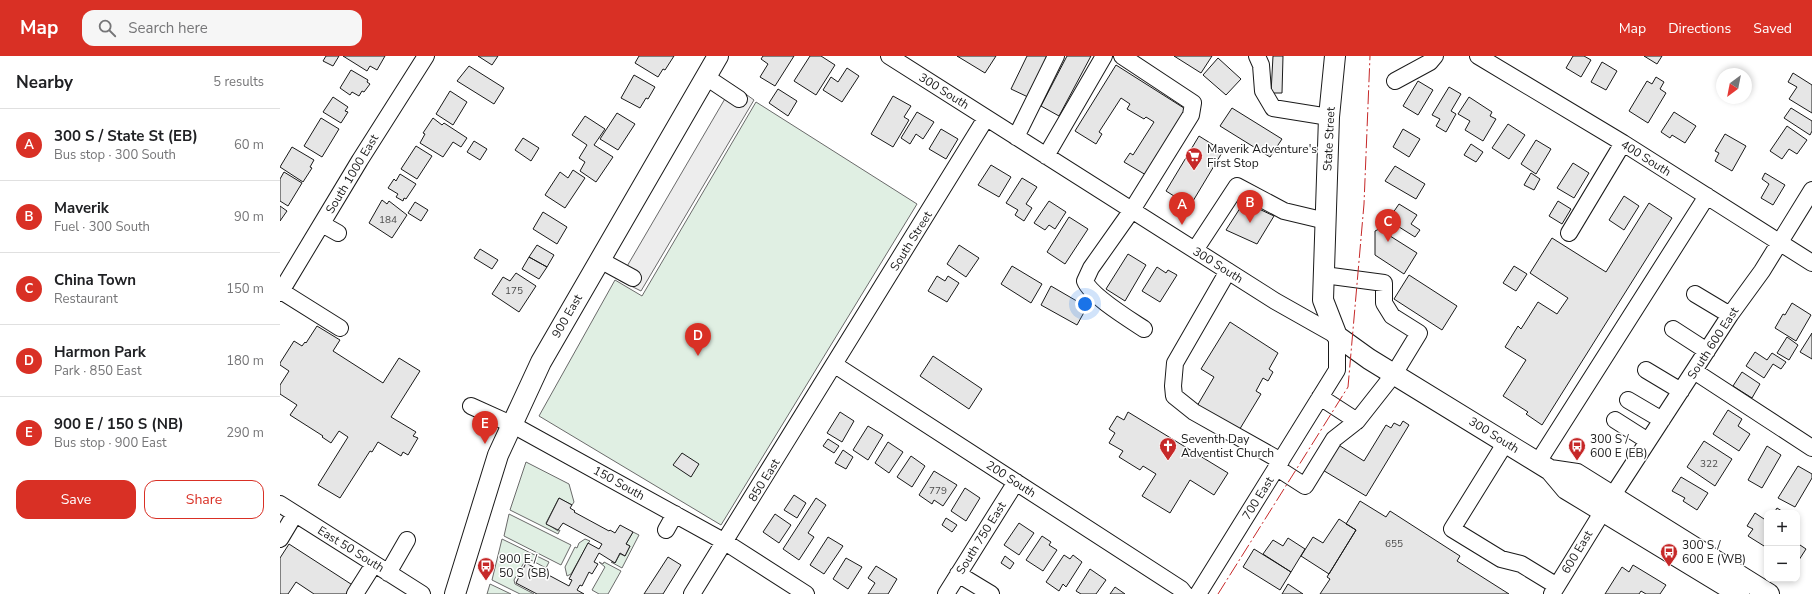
<!DOCTYPE html>
<meta charset="utf-8">
<style>
:root{--surface:#fff;--page:#f6f6f6;--text:#202124;--muted:#757577;--line:#e0e0e0;--accent:#d93025}
body{margin:0;font-family:"Nunito Sans",sans-serif;background:var(--page);color:var(--text)}
.controls{position:absolute;right:12px;bottom:12px;display:grid;overflow:hidden;border-radius:8px;box-shadow:0 2px 6px #0003}
.controls button{width:36px;height:36px;display:grid;place-items:center;padding:0;border:0;border-bottom:1px solid var(--line);background:var(--surface);color:var(--text);font:20px sans-serif}
.compass{position:absolute;left:1436px;top:12px;width:36px;height:36px;border-radius:50%;background:var(--surface);box-shadow:0 2px 6px #0003;rotate:212deg}
.you{position:absolute;left:805px;top:248px;width:14px;height:14px;margin:-10px;border:3px solid #fff;border-radius:50%;background:#1a73e8;box-shadow:0 0 0 6px #1a73e833}
.badge{display:grid;place-items:center;width:26px;height:26px;border-radius:50%;background:var(--accent);color:#fff;font-size:13px;font-weight:700}
.pin{position:absolute;translate:-50% -33px;filter:drop-shadow(0 1px 2px #0008)}
.pin::after{content:'';position:absolute;top:21px;width:14px;height:12px;background:inherit;clip-path:polygon(0 0,100% 0,50% 100%)}
.list{margin:0;padding:0;list-style:none}
h2{display:flex;justify-content:space-between;align-items:center;height:52px;margin:0;padding:0 16px;font-size:17px}
h2 small{font-size:13px;font-weight:400;color:var(--muted)}
.list li{display:grid;grid-template-columns:26px 1fr auto;gap:12px;align-items:center;box-sizing:border-box;height:72px;padding:0 16px;border-top:1px solid var(--line)}
.list b{display:block;font-size:15px;white-space:nowrap}
.list p{margin:0;font-size:13px;white-space:nowrap;color:var(--muted)}
.list em{font-size:13px;font-style:normal;color:var(--muted)}
.actions{display:flex;gap:8px;padding:12px 16px}
.actions a{flex:1;padding:9px 0;border:1px solid var(--accent);border-radius:12px;text-align:center;font-size:14px;color:var(--accent)}
.actions .main{background:var(--accent);color:#fff}
.icon{flex:none;width:22px;height:22px;fill:none;stroke:currentColor;stroke-width:2;stroke-linecap:round;stroke-linejoin:round}
.map{position:relative;flex:none;width:1532px;height:538px;overflow:hidden}
header{display:flex;align-items:center;gap:24px;box-sizing:border-box;height:56px;padding:0 20px;background:var(--accent);color:#fff}
header strong{font-size:19px}
nav{display:flex;gap:22px;margin-inline-start:auto;font-size:14px}
.search{width:280px;height:36px;background:var(--page);display:flex;align-items:center;gap:10px;box-sizing:border-box;padding:0 14px;border-radius:12px;color:var(--muted);font-size:15px}
main{display:flex}
aside{flex:1;background:var(--surface)}
.map>svg:first-child{display:block}
</style>
<header>
<strong>Map</strong>
<div class="search"><svg class="icon" aria-label="search" viewBox="0 0 24 24"><circle cx="10" cy="10" r="6"/><path d="M15 15l6 6"/></svg>Search here</div>
<nav><a>Map</a><a>Directions</a><a>Saved</a></nav>
</header>
<main>
<aside>
<h2>Nearby<small>5 results</small></h2>
<ul class="list">
<li><span class="badge">A</span><div><b>300 S / State St (EB)</b><p>Bus stop · 300 South</p></div><em>60 m</em></li>
<li><span class="badge">B</span><div><b>Maverik</b><p>Fuel · 300 South</p></div><em>90 m</em></li>
<li><span class="badge">C</span><div><b>China Town</b><p>Restaurant</p></div><em>150 m</em></li>
<li><span class="badge">D</span><div><b>Harmon Park</b><p>Park · 850 East</p></div><em>180 m</em></li>
<li><span class="badge">E</span><div><b>900 E / 150 S (NB)</b><p>Bus stop · 900 East</p></div><em>290 m</em></li>
</ul>
<div class="actions"><a class="main">Save</a><a>Share</a></div>
</aside>
<div class="map">
<svg width="1532" height="538" viewBox="0 0 1532 538">
<rect width="100%" height="100%" fill="#fff"/>
<path fill="#e0efe3" stroke="#6a6a6a" d="M 476,46 L 637,148 L 441,469 L 259,360 L 335,224 L 362,240 Z
M 246,406 L 289,428 L 294,446 L 292,449 L 279,442 L 266,467 L 278,475 L 280,474 L 278,478 L 230,454 Z
M 229,458 L 291,489 L 281,509 L 224,480 Z
M 353,476 L 359,479 L 342,512 L 331,506 L 335,507 L 340,498 L 345,500 L 350,490 L 346,488 Z
M 222,483 L 269,506 L 266,512 L 249,503 L 246,503 L 234,524 L 235,528 L 254,538 L 240,538 L 212,524 Z
M 305,483 L 310,485 L 309,486 L 291,518 L 287,520 L 285,511 L 295,491 L 297,492 L 299,487 Z
M 319,506 L 323,508 L 324,506 L 341,515 L 328,538 L 319,538 L 312,534 L 325,511 Z
M 210,528 L 231,538 L 207,538 Z"/>
<path fill="#ededed" stroke="#6a6a6a" d="M 453,29 L 474,44 L 361,235 L 339,224 Z"/>
<path fill="#e6e6e6" stroke="#1a1a1a" d="M 46,0 L 59,0 L 53,10 L 43,5 Z
M 63,0 L 105,0 L 97,14 L 90,10 L 87,15 Z
M 198,0 L 218,0 L 212,9 Z
M 359,0 L 394,0 L 385,14 L 383,13 L 378,21 L 355,7 Z
M 483,0 L 514,0 L 495,30 L 480,21 L 488,8 L 481,3 Z
M 530,0 L 541,0 L 555,9 L 536,39 L 514,25 Z
M 677,0 L 716,0 L 705,17 Z
M 747,0 L 767,0 L 748,41 L 731,33 Z
M 787,0 L 811,0 L 779,60 L 761,50 Z
M 894,0 L 932,0 L 921,17 Z
M 993,0 L 1003,0 L 1002,37 L 991,37 Z
M 1293,0 L 1304,0 L 1311,4 L 1301,21 L 1286,12 Z
M 1364,0 L 1382,0 L 1377,8 Z
M 938,2 L 961,23 L 946,39 L 923,19 Z
M 1322,6 L 1337,15 L 1326,34 L 1311,26 Z
M 836,9 L 907,54 L 866,119 L 844,106 L 850,97 L 853,99 L 874,66 L 866,61 L 864,63 L 847,53 L 850,48 L 841,42 L 819,76 L 822,78 L 816,88 L 795,75 Z
M 189,10 L 224,32 L 214,48 L 177,25 Z
M 567,12 L 579,20 L 562,46 L 543,34 L 551,21 L 558,26 Z
M 71,14 L 88,24 L 87,26 L 90,28 L 84,36 L 82,35 L 79,40 L 72,36 L 70,39 L 60,32 Z
M 1513,17 L 1532,29 L 1532,57 L 1509,43 L 1517,31 L 1508,26 Z
M 354,19 L 375,31 L 368,43 L 366,42 L 360,52 L 341,42 Z
M 1376,21 L 1384,26 L 1380,33 L 1386,37 L 1368,67 L 1349,55 L 1367,25 L 1372,28 Z
M 1138,25 L 1153,34 L 1138,59 L 1123,50 Z
M 1169,31 L 1181,38 L 1171,55 L 1176,58 L 1166,76 L 1156,70 L 1160,63 L 1152,59 Z
M 498,33 L 517,45 L 508,60 L 489,47 Z
M 170,35 L 187,46 L 173,69 L 156,58 Z
M 613,40 L 631,50 L 624,61 L 629,64 L 613,91 L 591,78 Z
M 53,41 L 68,51 L 65,55 L 68,56 L 61,67 L 43,56 Z
M 1189,41 L 1212,56 L 1210,60 L 1216,63 L 1203,85 L 1185,74 L 1190,65 L 1178,58 Z
M 952,52 L 1002,83 L 990,101 L 940,70 Z
M 1511,52 L 1532,65 L 1532,75 L 1530,79 L 1504,62 Z
M 637,56 L 654,66 L 643,83 L 636,78 L 630,88 L 621,82 Z
M 1394,56 L 1416,70 L 1405,87 L 1392,79 L 1390,82 L 1381,76 Z
M 337,57 L 355,68 L 338,94 L 320,83 Z
M 305,60 L 325,73 L 314,89 L 333,101 L 316,126 L 300,115 L 305,106 L 299,102 L 307,89 L 292,79 Z
M 41,62 L 59,73 L 42,101 L 24,90 Z
M 153,62 L 162,69 L 164,67 L 187,82 L 181,91 L 173,86 L 163,101 L 140,87 L 145,78 L 143,77 Z
M 1228,68 L 1245,79 L 1229,103 L 1212,92 Z
M 1507,70 L 1527,84 L 1517,98 L 1509,93 L 1502,103 L 1490,95 Z
M 661,73 L 678,83 L 666,103 L 649,93 Z
M 1123,73 L 1140,83 L 1129,101 L 1113,91 Z
M 1445,78 L 1466,90 L 1452,115 L 1435,105 L 1439,97 L 1435,95 Z
M 919,80 L 943,95 L 910,150 L 886,135 Z
M 243,82 L 259,92 L 251,105 L 235,94 Z
M 1256,84 L 1271,93 L 1256,118 L 1241,108 Z
M 194,85 L 207,93 L 200,104 L 187,96 Z
M 1191,88 L 1203,96 L 1196,106 L 1184,99 Z
M 136,90 L 152,100 L 137,123 L 121,113 Z
M 12,91 L 34,104 L 30,111 L 32,112 L 23,126 L 0,111 Z
M 1293,107 L 1309,117 L 1294,142 L 1277,132 Z
M 711,109 L 731,121 L 719,141 L 698,129 Z
M 1115,110 L 1145,128 L 1136,143 L 1105,125 Z
M 293,114 L 305,122 L 285,152 L 265,139 L 280,116 L 288,122 Z
M 4,116 L 22,127 L 8,150 L 0,145 L 0,123 Z
M 1251,117 L 1260,123 L 1254,134 L 1244,129 Z
M 1485,117 L 1505,129 L 1493,149 L 1481,142 L 1489,128 L 1482,123 Z
M 120,118 L 136,128 L 126,143 L 124,142 L 123,145 L 116,141 L 118,138 L 108,132 L 114,123 L 116,125 Z
M 742,122 L 757,131 L 746,148 L 752,152 L 744,165 L 735,159 L 738,154 L 726,147 Z
M 1344,140 L 1359,150 L 1344,174 L 1329,164 Z
M 102,144 L 107,148 L 109,145 L 127,159 L 112,182 L 89,167 Z
M 769,145 L 786,156 L 775,173 L 769,169 L 765,174 L 754,167 Z
M 1278,145 L 1291,153 L 1282,168 L 1269,160 Z
M 135,146 L 148,154 L 141,165 L 128,157 Z
M 964,146 L 994,160 L 977,188 L 946,174 Z
M 1369,147 L 1392,162 L 1262,369 L 1246,358 L 1248,356 L 1223,340 L 1246,304 L 1225,291 L 1238,270 L 1241,273 L 1258,246 L 1277,258 L 1288,242 L 1250,217 L 1272,182 L 1326,216 Z
M 1119,148 L 1137,159 L 1131,168 L 1140,174 L 1135,181 L 1108,164 Z
M 0,150 L 7,155 L 0,165 Z
M 263,156 L 287,171 L 277,188 L 253,173 Z
M 789,161 L 808,173 L 785,208 L 767,196 Z
M 1099,173 L 1137,197 L 1124,218 L 1095,199 L 1095,175 Z
M 257,189 L 274,199 L 267,211 L 249,201 Z
M 679,189 L 699,202 L 686,221 L 667,208 Z
M 200,193 L 218,204 L 212,213 L 194,202 Z
M 848,198 L 866,209 L 845,245 L 826,233 Z
M 249,201 L 267,211 L 259,223 L 242,213 Z
M 732,210 L 762,228 L 751,247 L 721,228 Z
M 1234,210 L 1247,218 L 1236,235 L 1223,227 Z
M 877,211 L 886,217 L 888,214 L 897,219 L 880,246 L 862,235 Z
M 236,217 L 256,230 L 239,256 L 212,238 L 223,221 L 230,225 Z
M 1129,219 L 1177,250 L 1162,274 L 1114,243 Z
M 657,220 L 665,225 L 668,220 L 679,227 L 667,246 L 648,235 Z
M 771,230 L 807,251 L 797,269 L 761,249 Z
M 1512,247 L 1531,259 L 1516,285 L 1495,272 L 1503,258 L 1505,259 Z
M 950,266 L 998,297 L 989,313 L 993,316 L 988,325 L 983,322 L 976,335 L 981,338 L 958,376 L 917,350 L 934,321 L 921,313 Z
M 37,270 L 60,284 L 53,295 L 103,327 L 119,302 L 140,315 L 111,361 L 136,376 L 133,380 L 138,382 L 128,399 L 123,396 L 121,400 L 98,386 L 92,396 L 90,395 L 60,442 L 38,429 L 68,381 L 59,375 L 51,387 L 42,381 L 43,380 L 10,359 L 17,349 L 0,338 L 0,329 L 9,315 L 0,309 L 0,307 L 14,285 L 22,290 L 25,286 L 26,287 Z
M 1532,277 L 1532,303 L 1520,296 Z
M 1507,281 L 1518,289 L 1509,304 L 1497,297 Z
M 1475,296 L 1487,304 L 1492,297 L 1506,306 L 1501,313 L 1493,308 L 1484,322 L 1466,310 Z
M 653,300 L 702,333 L 689,353 L 640,320 Z
M 1462,316 L 1480,328 L 1472,342 L 1453,330 Z
M 1448,354 L 1462,363 L 1458,370 L 1470,378 L 1459,395 L 1433,378 Z
M 560,356 L 574,365 L 562,386 L 547,377 Z
M 848,356 L 948,417 L 934,439 L 910,424 L 890,457 L 862,440 L 876,418 L 863,410 L 860,414 L 839,401 L 843,395 L 829,387 L 835,377 L 829,373 L 837,360 L 844,364 Z
M 1123,365 L 1129,369 L 1086,440 L 1041,413 L 1057,388 L 1084,405 L 1106,369 L 1111,372 L 1114,367 L 1120,370 Z
M 588,370 L 603,379 L 588,404 L 573,394 Z
M 548,383 L 559,390 L 554,397 L 543,390 Z
M 1424,385 L 1452,403 L 1435,430 L 1407,411 Z
M 608,386 L 623,396 L 609,417 L 595,407 Z
M 1487,390 L 1501,399 L 1482,432 L 1468,424 Z
M 563,394 L 573,401 L 566,413 L 555,407 Z
M 402,397 L 419,408 L 411,421 L 393,409 Z
M 631,400 L 645,410 L 632,431 L 617,421 Z
M 1518,410 L 1532,418 L 1532,422 L 1515,451 L 1498,442 Z
M 654,415 L 677,429 L 663,450 L 654,444 L 652,448 L 639,439 Z
M 1401,421 L 1428,437 L 1417,454 L 1403,445 L 1405,442 L 1392,435 Z
M 685,432 L 700,442 L 686,465 L 671,455 Z
M 514,439 L 526,447 L 517,462 L 504,454 Z
M 279,442 L 292,449 L 290,452 L 295,455 L 294,456 L 329,475 L 330,474 L 335,477 L 340,469 L 353,476 L 346,488 L 350,490 L 345,500 L 340,497 L 335,507 L 319,497 L 314,506 L 318,508 L 312,518 L 309,516 L 302,530 L 300,529 L 297,534 L 304,538 L 257,538 L 236,527 L 246,507 L 289,530 L 292,524 L 289,523 L 308,487 L 319,493 L 322,488 L 283,467 L 278,474 L 266,468 Z
M 536,442 L 546,449 L 528,477 L 534,481 L 519,504 L 503,493 Z
M 1080,445 L 1106,461 L 1110,455 L 1180,500 L 1177,505 L 1229,538 L 1040,538 L 1050,523 L 1047,521 L 1076,474 L 1066,468 Z
M 1497,452 L 1505,457 L 1494,457 Z
M 1475,457 L 1487,465 L 1487,486 L 1484,490 L 1468,480 L 1473,473 L 1467,470 Z
M 495,458 L 511,469 L 499,487 L 483,476 Z
M 666,462 L 677,469 L 672,476 L 662,469 Z
M 1059,463 L 1076,474 L 1049,518 L 1021,500 L 1033,481 L 1043,487 Z
M 739,467 L 754,477 L 739,499 L 724,489 Z
M 762,480 L 771,486 L 769,489 L 777,494 L 763,515 L 746,504 Z
M 548,481 L 563,490 L 544,518 L 530,509 Z
M 1008,482 L 1025,493 L 1011,516 L 983,498 L 993,484 L 1003,490 Z
M 1517,487 L 1526,493 L 1517,507 Z
M 9,488 L 74,530 L 69,538 L 34,538 L 16,526 L 8,538 L 0,538 L 0,502 Z
M 974,493 L 1011,516 L 1000,534 L 963,511 Z
M 784,499 L 790,503 L 793,499 L 802,506 L 786,531 L 783,528 L 779,535 L 766,526 Z
M 725,500 L 734,507 L 730,513 L 721,507 Z
M 388,501 L 401,509 L 383,538 L 364,538 Z
M 566,502 L 582,511 L 568,533 L 553,523 Z
M 1353,509 L 1386,529 L 1380,538 L 1366,538 L 1361,535 L 1359,538 L 1325,538 L 1342,511 L 1349,516 Z
M 596,510 L 617,523 L 608,538 L 588,538 L 595,527 L 588,522 Z
M 810,513 L 826,524 L 816,538 L 801,538 L 796,535 Z
M 1008,528 L 1023,538 L 1002,538 Z
M 835,531 L 845,538 L 830,538 Z"/>
<g fill="none" stroke-linecap="round" stroke-linejoin="round">
<g stroke="#1a1a1a" stroke-width="18">
<path id="minor" d="M 609,0 L 995,245 L 1057,280 L 1057,314 L 918,538
M 842,0 L 913,47 L 911,59 L 852,154 L 811,212 L 805,225 C 811,240 849,263 864,273
M 977,0 L 981,9 L 983,35 L 993,52 L 1049,61
M 1198,0 L 1343,87 L 1532,207
M 426,21 L 459,43
M 1115,25 L 1150,6 L 1155,0
M 736,81 L 776,0
M 766,100 L 824,0
M 42,168 L 58,177
M 1289,177 L 1343,87
M 915,194 L 957,130 L 1004,155 L 1046,165
M 320,204 L 353,222
M 948,215 L 895,307 L 893,330 L 894,340 L 914,356 L 1001,405
M 1,235 L 60,272
M 0,237 L 80,104 L 146,0
M 1415,238 L 1450,259
M 1393,273 L 1427,295
M 555,309 L 901,533 L 905,538
M 1366,314 L 1401,335
M 1414,315 L 1532,392
M 1040,341 L 1077,365
M 1348,344 L 1382,364
M 191,350 L 233,369 L 445,486 L 526,538
M 1335,364 L 1368,385
M 1226,386 L 1172,473 L 1221,503 L 1241,508 L 1277,530
M 1258,406 L 1427,140
M 997,412 L 1025,430 L 1054,383 L 1077,365 L 1114,318 L 1139,277 L 1112,260 L 1104,247 L 1104,227 L 1044,219
M 1333,439 L 1450,259 L 1482,215 L 1532,134
M 0,448 L 142,538
M 386,474 L 395,458
M 0,483 L 15,458
M 108,517 L 127,484
M 678,518 L 711,538
M 75,538 L 94,508
M 412,538 L 706,62
M 666,538 L 736,426
M 1272,538 L 1323,455"/>
</g>
<g stroke="#1a1a1a" stroke-width="22">
<path id="major" d="M 1055,0 L 1049,61 L 1043,244 L 1057,280 L 1089,303 L 1270,414 L 1286,433 L 1459,538
M 1270,414 L 1297,418 L 1489,538
M 175,538 L 218,399 L 261,306 L 438,0"/>
</g>
<use href="#minor" stroke="#fff" stroke-width="16"/>
<use href="#major" stroke="#fff" stroke-width="20"/>
<path stroke="#c62828" stroke-width="1" stroke-dasharray="14 3 2 3" stroke-linecap="butt" d="M 938,538 L 1068,331 L 1084,148 L 1090,0"/>
</g>
<defs>
<g id="supermarket-pin" transform="scale(0.9)"><path d="M0 17L-7.5 6A9.5 9.5 0 1 1 7.5 6Z" fill="#c62828" stroke="#fff"/><path d="M-6-5.5h2.5l.6 2H6L4.5 2H-2.5L-4.4-4H-6ZM-1.5 3.2a1.3 1.3 0 1 0 .1 0ZM3 3.2a1.3 1.3 0 1 0 .1 0Z" fill="#fff"/></g>
<g id="church-pin" transform="scale(0.9)"><path d="M0 17L-7.5 6A9.5 9.5 0 1 1 7.5 6Z" fill="#c62828" stroke="#fff"/><path d="M-1.2-6h2.4v3.5h3.3v2.4h-3.3V6h-2.4V-.1h-3.3v-2.4h3.3Z" fill="#fff"/></g>
<g id="bus-pin" transform="scale(0.9)"><path d="M0 17L-7.5 6A9.5 9.5 0 1 1 7.5 6Z" fill="#c62828" stroke="#fff"/><path d="M-5-6H5V4H4V6H2V4H-2V6H-4V4H-5ZM-3.5-4V0h7V-4ZM-3.5 1.2v1.5H-2V1.2ZM2 1.2v1.5H3.5V1.2Z" fill="#fff"/></g>
</defs>
<g fill-rule="evenodd">
<use href="#supermarket-pin" x="914" y="100"/>
<use href="#church-pin" x="888" y="390"/>
<use href="#bus-pin" x="1297" y="390"/>
<use href="#bus-pin" x="1389" y="496"/>
<use href="#bus-pin" x="206" y="510"/>
</g>
<g text-anchor="middle" stroke-width="3" stroke-linejoin="round" paint-order="stroke">
<g font-size="10" fill="#4d4d4d">
<text x="108" y="167">184</text>
<text x="234" y="238">175</text>
<text x="1429" y="411">322</text>
<text x="658" y="438">779</text>
<text x="1114" y="491">655</text>
</g>
<g font-size="12" fill="#1a1a1a" stroke="#fff">
<text transform="translate(664 35) rotate(32)" y="4">300 South</text>
<text transform="translate(1049 83) rotate(-87)" y="4">State Street</text>
<text transform="translate(1366 102) rotate(32)" y="4">400 South</text>
<text transform="translate(72 118) rotate(-59)" y="4">South 1000 East</text>
<text transform="translate(631 185) rotate(-58)" y="4">South Street</text>
<text transform="translate(938 209) rotate(32)" y="4">300 South</text>
<text transform="translate(287 260) rotate(-60)" y="4">900 East</text>
<text transform="translate(1433 287) rotate(-57)" y="4">South 600 East</text>
<text transform="translate(1214 379) rotate(32)" y="4">300 South</text>
<text transform="translate(731 423) rotate(33)" y="4">200 South</text>
<text transform="translate(484 424) rotate(-58)" y="4">850 East</text>
<text transform="translate(339 427) rotate(29)" y="4">150 South</text>
<text transform="translate(978 442) rotate(-58)" y="4">700 East</text>
<text transform="translate(701 482) rotate(-58)" y="4">South 750 East</text>
<text transform="translate(71 493) rotate(32)" y="4">East 50 South</text>
<text transform="translate(1297 496) rotate(-59)" y="4">600 East</text>
</g>
<g font-size="12" fill="#1a1a1a" stroke="#fff" text-anchor="start">
<text x="927" y="97">Maverik Adventure's<tspan x="927" dy="14">First Stop</tspan></text>
<text x="901" y="387">Seventh Day<tspan x="901" dy="14">Adventist Church</tspan></text>
<text x="1310" y="387">300 S /<tspan x="1310" dy="14">600 E (EB)</tspan></text>
<text x="1402" y="493">300 S /<tspan x="1402" dy="14">600 E (WB)</tspan></text>
<text x="219" y="507">900 E /<tspan x="219" dy="14">50 S (SB)</tspan></text>
</g>
</g>
</svg>
<div class="controls">
<button>+</button>
<button>−</button>
</div>
<svg class="compass" viewBox="-18 -18 36 36"><path d="M0-13l5 13h-10z" fill="#e53935"/><path d="M0 13l5-13h-10z" fill="#757577"/></svg>
<div class="you"></div>
<div class="pin badge" style="left:902px;top:169px">A</div>
<div class="pin badge" style="left:970px;top:167px">B</div>
<div class="pin badge" style="left:1108px;top:186px">C</div>
<div class="pin badge" style="left:418px;top:300px">D</div>
<div class="pin badge" style="left:205px;top:388px">E</div>
</div>
</main>
